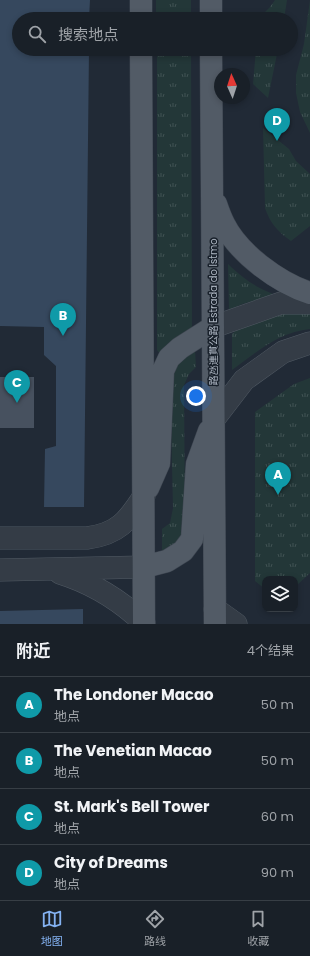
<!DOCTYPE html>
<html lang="zh">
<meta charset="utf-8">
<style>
:root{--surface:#192028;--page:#222830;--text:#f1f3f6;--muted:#9fa3a8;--line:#373e45;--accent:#84b2f2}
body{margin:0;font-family:Poppins,"Noto Sans SC",sans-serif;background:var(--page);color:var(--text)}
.controls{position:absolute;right:12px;bottom:12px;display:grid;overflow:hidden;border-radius:8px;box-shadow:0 2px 6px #0003}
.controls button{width:36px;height:36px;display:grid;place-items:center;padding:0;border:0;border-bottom:1px solid var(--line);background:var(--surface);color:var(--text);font:20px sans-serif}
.compass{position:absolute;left:214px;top:68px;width:36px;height:36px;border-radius:50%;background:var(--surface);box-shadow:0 2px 6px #0003;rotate:357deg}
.you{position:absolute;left:196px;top:396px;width:14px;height:14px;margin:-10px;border:3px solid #fff;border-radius:50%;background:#1a73e8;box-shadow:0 0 0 6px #1a73e833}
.badge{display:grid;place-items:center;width:26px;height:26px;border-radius:50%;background:var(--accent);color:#fff;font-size:13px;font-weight:700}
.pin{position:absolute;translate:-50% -33px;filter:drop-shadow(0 1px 2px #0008)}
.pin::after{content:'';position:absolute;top:21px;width:14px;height:12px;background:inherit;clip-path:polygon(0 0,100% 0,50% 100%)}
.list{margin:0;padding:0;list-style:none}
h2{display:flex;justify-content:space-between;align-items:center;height:52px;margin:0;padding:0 16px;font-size:17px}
h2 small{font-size:13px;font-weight:400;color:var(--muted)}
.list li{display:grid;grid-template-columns:26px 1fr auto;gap:12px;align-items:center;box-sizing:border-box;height:56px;padding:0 16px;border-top:1px solid var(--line)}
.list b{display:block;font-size:15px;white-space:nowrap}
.list p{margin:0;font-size:13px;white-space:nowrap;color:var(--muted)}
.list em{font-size:13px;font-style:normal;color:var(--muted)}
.icon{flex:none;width:22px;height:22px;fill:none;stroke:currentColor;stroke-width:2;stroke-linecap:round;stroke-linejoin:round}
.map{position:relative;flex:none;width:310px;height:624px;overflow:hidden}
.search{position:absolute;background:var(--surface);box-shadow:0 2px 6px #0003;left:12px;right:12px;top:12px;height:44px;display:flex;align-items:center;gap:10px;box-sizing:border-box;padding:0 14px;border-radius:22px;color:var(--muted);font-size:15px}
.sheet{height:276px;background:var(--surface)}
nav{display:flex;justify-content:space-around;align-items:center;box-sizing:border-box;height:56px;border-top:1px solid var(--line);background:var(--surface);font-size:11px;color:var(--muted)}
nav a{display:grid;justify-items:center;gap:2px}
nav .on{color:var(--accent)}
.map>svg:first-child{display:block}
</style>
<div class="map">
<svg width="310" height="624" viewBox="0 0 310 624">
<defs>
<pattern id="grass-tufts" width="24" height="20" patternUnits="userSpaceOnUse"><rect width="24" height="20" fill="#233738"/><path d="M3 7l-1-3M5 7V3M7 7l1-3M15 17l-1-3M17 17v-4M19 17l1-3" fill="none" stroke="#405253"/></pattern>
</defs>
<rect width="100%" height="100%" fill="#212a36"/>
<path fill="url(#grass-tufts)" d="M 156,0 L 191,0 L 191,19 L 156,19 Z
M 275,0 L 287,0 L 284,19 L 260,19 L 260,17 L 270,7 Z
M 310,0 L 310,133 L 300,112 L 296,93 L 296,75 L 304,44 Z
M 157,49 L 191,49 L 192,337 L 160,354 L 157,350 Z
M 256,49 L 278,49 L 268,98 L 253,84 Z
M 263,128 L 289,149 L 296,161 L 310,174 L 310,226 L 291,241 C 278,232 270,223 265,208 Z
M 228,264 C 247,282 257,288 281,297 C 262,300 245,300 229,311 Z
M 310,312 L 310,329 C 279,332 257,352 232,370 L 232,334 C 252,314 283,314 310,312 Z
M 195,350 L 196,367 L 189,374 L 184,385 L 185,521 L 180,540 L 162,554 L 162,529 L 170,523 L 173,508 L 170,379 L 177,364 Z
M 310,378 L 310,573 L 295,587 L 295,579 L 265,579 L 265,589 L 255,581 L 255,412 L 294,384 Z"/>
<path fill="#36485e" d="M 0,0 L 90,0 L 89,19 L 19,19 L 19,49 L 89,49 L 84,507 L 44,507 L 45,449 L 56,446 L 56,366 L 44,355 L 44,327 L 0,326 Z
M 83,609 L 83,624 L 0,624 L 0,611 Z"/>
<path fill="#47515f" d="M 0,377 L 34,377 L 34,428 L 0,428 Z"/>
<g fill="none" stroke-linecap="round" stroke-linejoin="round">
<g stroke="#515a64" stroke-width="23">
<path id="minor" d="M 213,327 L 281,303 L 310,303
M 214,419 L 244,380 L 283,352 L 310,343
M 0,538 L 87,538 C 118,534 128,521 144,496
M 0,570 L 144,567
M 60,573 C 92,583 120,600 144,623
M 215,609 L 236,624"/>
</g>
<g stroke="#3d4550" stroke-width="23">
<path id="major" d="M 141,0 L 141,19
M 211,0 L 211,19
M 141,49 L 144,624
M 211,49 L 215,624
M 216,204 C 218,210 221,218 224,224 C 239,254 279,283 310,293
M 148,488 L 159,463 L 163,371 L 169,358 L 180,348 L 213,327
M 144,567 L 167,561 L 183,551 L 192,539 L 197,464 L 209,431"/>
</g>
<use href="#minor" stroke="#343c46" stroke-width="22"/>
<use href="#major" stroke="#525b66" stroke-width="22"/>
</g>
<g text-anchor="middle" stroke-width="3" stroke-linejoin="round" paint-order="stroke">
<g font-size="10" fill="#aeb7c3" stroke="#19212b">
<text transform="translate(213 312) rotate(-90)" y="4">路氹連貫公路 Estrada do Istmo</text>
</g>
</g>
</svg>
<div class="controls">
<button><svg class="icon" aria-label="layers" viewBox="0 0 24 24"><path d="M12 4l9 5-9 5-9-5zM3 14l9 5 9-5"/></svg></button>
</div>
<svg class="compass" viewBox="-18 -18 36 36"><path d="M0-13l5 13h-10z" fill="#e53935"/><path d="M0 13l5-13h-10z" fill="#9fa3a8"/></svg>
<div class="you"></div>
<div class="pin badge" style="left:278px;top:495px;background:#0f9aa8">A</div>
<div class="pin badge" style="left:63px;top:336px;background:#0f9aa8">B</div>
<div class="pin badge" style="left:17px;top:403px;background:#0f9aa8">C</div>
<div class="pin badge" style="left:277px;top:141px;background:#0f9aa8">D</div>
<div class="search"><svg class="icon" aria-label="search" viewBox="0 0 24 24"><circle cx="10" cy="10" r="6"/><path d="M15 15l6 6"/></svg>搜索地点</div>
</div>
<section class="sheet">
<h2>附近<small>4个结果</small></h2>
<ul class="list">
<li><span class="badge" style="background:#0f9aa8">A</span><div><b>The Londoner Macao</b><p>地点</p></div><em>50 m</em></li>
<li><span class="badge" style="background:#0f9aa8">B</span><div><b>The Venetian Macao</b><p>地点</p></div><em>50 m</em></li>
<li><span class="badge" style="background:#0f9aa8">C</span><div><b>St. Mark's Bell Tower</b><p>地点</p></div><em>60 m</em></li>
<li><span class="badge" style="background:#0f9aa8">D</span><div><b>City of Dreams</b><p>地点</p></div><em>90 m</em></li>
</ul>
</section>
<nav>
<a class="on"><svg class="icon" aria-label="map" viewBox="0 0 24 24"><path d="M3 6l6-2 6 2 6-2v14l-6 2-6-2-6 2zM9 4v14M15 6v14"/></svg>地图</a>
<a><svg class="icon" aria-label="directions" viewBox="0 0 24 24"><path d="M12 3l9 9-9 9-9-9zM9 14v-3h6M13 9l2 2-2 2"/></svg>路线</a>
<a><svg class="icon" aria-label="saved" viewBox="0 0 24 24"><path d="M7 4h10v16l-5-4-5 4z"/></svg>收藏</a>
</nav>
